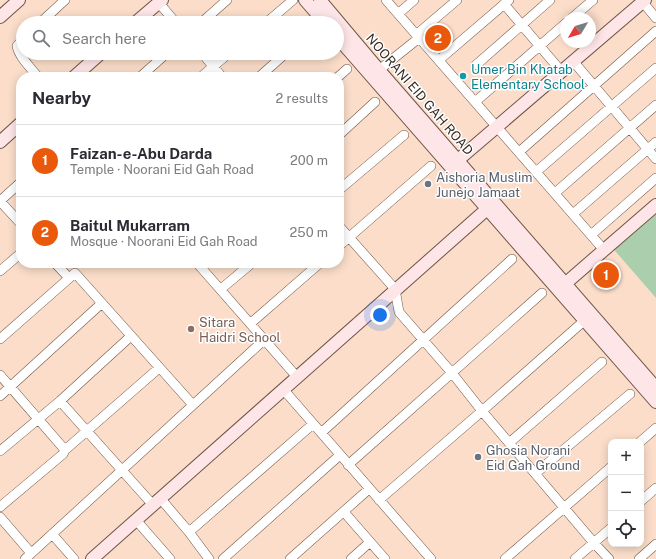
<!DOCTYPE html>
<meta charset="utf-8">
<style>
:root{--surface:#fff;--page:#f2f2f3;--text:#2b2b33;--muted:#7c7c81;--line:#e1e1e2;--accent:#ea580c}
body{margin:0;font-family:"Public Sans",sans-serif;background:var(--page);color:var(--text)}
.controls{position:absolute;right:12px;bottom:12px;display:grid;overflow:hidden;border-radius:8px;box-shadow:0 2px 10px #0003}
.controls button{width:36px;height:36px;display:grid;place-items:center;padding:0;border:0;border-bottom:1px solid var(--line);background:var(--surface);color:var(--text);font:20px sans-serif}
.compass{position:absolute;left:560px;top:12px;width:36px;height:36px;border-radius:50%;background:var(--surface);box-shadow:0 2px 10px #0003;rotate:232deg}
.you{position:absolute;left:380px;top:315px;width:14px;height:14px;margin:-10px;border:3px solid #fff;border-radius:50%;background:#1a73e8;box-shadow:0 0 0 6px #1a73e833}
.badge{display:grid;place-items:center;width:26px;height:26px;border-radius:50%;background:var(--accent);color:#fff;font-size:13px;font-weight:700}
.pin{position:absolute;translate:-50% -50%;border:2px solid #fff;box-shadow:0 1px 4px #0006}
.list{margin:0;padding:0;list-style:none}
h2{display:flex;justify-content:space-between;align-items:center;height:52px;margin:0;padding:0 16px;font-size:17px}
h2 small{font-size:13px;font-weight:400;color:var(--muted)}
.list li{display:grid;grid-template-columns:26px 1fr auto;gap:12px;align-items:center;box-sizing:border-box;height:72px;padding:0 16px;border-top:1px solid var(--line)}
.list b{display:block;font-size:15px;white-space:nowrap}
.list p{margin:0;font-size:13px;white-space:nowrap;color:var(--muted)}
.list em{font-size:13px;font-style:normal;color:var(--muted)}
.icon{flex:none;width:22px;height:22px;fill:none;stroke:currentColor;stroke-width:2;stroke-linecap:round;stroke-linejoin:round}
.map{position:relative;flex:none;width:656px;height:559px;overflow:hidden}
.search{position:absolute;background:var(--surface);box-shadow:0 2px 10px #0003;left:16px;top:16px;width:328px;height:44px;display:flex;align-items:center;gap:10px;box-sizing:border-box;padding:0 14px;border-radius:22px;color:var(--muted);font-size:15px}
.panel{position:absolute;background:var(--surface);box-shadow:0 2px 10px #0003;left:16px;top:72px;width:328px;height:196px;border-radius:16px}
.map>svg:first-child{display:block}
</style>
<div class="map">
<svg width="656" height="559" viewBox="0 0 656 559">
<rect width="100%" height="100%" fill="#fbddca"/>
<path fill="#abcfac" d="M 656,205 L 656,298 L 610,245 Z"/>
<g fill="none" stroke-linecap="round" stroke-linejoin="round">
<g stroke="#6d5444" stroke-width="10">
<path id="street" d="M 386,0 L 604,250
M 641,0 L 656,18
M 159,3 L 176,23
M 504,4 L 561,71
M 398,14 L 414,0
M 572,18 L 593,0
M 40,23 L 65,0
M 201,23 L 227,0
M 266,23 L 293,0
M 416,35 L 457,0
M 23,39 L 17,46 C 19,57 31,68 38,77
M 202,53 L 222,77
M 439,60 L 509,0
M 573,61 L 656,159
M 476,65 L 550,0
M 379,70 L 419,38
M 140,77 L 167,53
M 201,77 L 229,53
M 259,77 L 286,53
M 338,77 L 347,69
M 475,102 L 566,23
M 339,135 L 375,102
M 519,152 L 656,31
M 536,172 L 656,68
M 21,182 L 0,201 L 21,224
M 339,190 L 404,135
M 555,193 L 656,105
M 573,214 L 656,142
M 339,226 L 395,289 L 399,312 L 452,373 L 482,411 L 594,543 L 609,559
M 591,235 L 656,178
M 339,246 L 431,166
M 55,263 L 69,278
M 197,263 L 297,377
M 0,271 L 21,253
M 221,289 L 252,263
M 251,323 L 320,263
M 0,339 L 75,273 L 193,405
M 0,375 L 65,450
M 283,389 L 431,559
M 0,396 L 102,303
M 60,401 L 153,505
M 321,433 L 512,259
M 640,442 L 656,428
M 509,443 L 602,362
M 0,451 L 60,401 L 131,336
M 348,465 L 542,293
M 536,473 L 630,394
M 160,498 L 189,532 L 209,559
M 379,500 L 482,411 L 585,320
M 641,501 L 656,488
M 0,507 L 63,454 L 65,450 L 159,368
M 344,512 L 385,559
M 0,517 L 31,553
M 136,520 L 170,559
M 189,532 L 313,424
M 52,534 L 74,559
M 25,559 L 265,339
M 223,559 L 340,455
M 290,559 L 369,489
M 351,559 L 370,542
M 505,559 L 611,467
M 575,559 L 611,528
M 639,559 L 656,544"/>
</g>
<g stroke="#6d5444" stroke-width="14">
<path id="secondary" d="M 305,0 L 325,23
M 320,0 L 379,70 L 656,388
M 0,17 L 19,0
M 135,23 L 162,0
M 337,37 L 656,402
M 74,77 L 101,53
M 0,142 L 21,123
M 458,160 L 645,0
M 566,283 L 656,205
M 92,559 L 487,209"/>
</g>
<use href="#street" stroke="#fff" stroke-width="9"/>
<use href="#secondary" stroke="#fee5e7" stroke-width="12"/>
</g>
<circle fill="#0f9aa8" stroke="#fff" stroke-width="1.5" cx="463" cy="76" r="4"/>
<g fill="#6b7280" stroke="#fff" stroke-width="1.5">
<circle cx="428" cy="184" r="4"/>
<circle cx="478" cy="457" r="4"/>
</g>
<circle fill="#8d6e63" stroke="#fff" stroke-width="1.5" cx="191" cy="329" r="4"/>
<g text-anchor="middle" stroke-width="3" stroke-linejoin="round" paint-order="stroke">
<g font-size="13" fill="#0d838f" stroke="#fff" text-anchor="start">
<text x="471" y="74">Umer Bin Khatab<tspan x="471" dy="15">Elementary School</tspan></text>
</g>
<g font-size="13" fill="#362b24" stroke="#fff">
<text transform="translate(420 94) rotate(49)" y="5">NOORANI EID GAH ROAD</text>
</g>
<g font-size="13" fill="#5b616d" stroke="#fff" text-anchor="start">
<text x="436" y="182">Aishoria Muslim<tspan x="436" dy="15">Junejo Jamaat</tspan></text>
<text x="486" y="455">Ghosia Norani<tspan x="486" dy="15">Eid Gah Ground</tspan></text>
</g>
<g font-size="13" fill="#785e54" stroke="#fff" text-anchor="start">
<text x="199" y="327">Sitara<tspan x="199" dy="15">Haidri School</tspan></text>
</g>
</g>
</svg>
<div class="controls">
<button>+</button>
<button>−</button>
<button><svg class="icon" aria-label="locate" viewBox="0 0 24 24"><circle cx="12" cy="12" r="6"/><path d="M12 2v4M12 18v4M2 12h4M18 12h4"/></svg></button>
</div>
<svg class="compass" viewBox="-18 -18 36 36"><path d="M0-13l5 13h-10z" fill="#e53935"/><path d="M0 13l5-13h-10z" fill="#7c7c81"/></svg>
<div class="you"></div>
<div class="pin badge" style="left:606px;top:275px">1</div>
<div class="pin badge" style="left:438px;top:38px">2</div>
<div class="search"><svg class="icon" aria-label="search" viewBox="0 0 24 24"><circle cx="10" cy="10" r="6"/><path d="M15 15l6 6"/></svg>Search here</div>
<section class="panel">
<h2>Nearby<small>2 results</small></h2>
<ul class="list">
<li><span class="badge">1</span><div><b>Faizan-e-Abu Darda</b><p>Temple · Noorani Eid Gah Road</p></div><em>200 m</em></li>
<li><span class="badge">2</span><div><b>Baitul Mukarram</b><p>Mosque · Noorani Eid Gah Road</p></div><em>250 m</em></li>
</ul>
</section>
</div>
